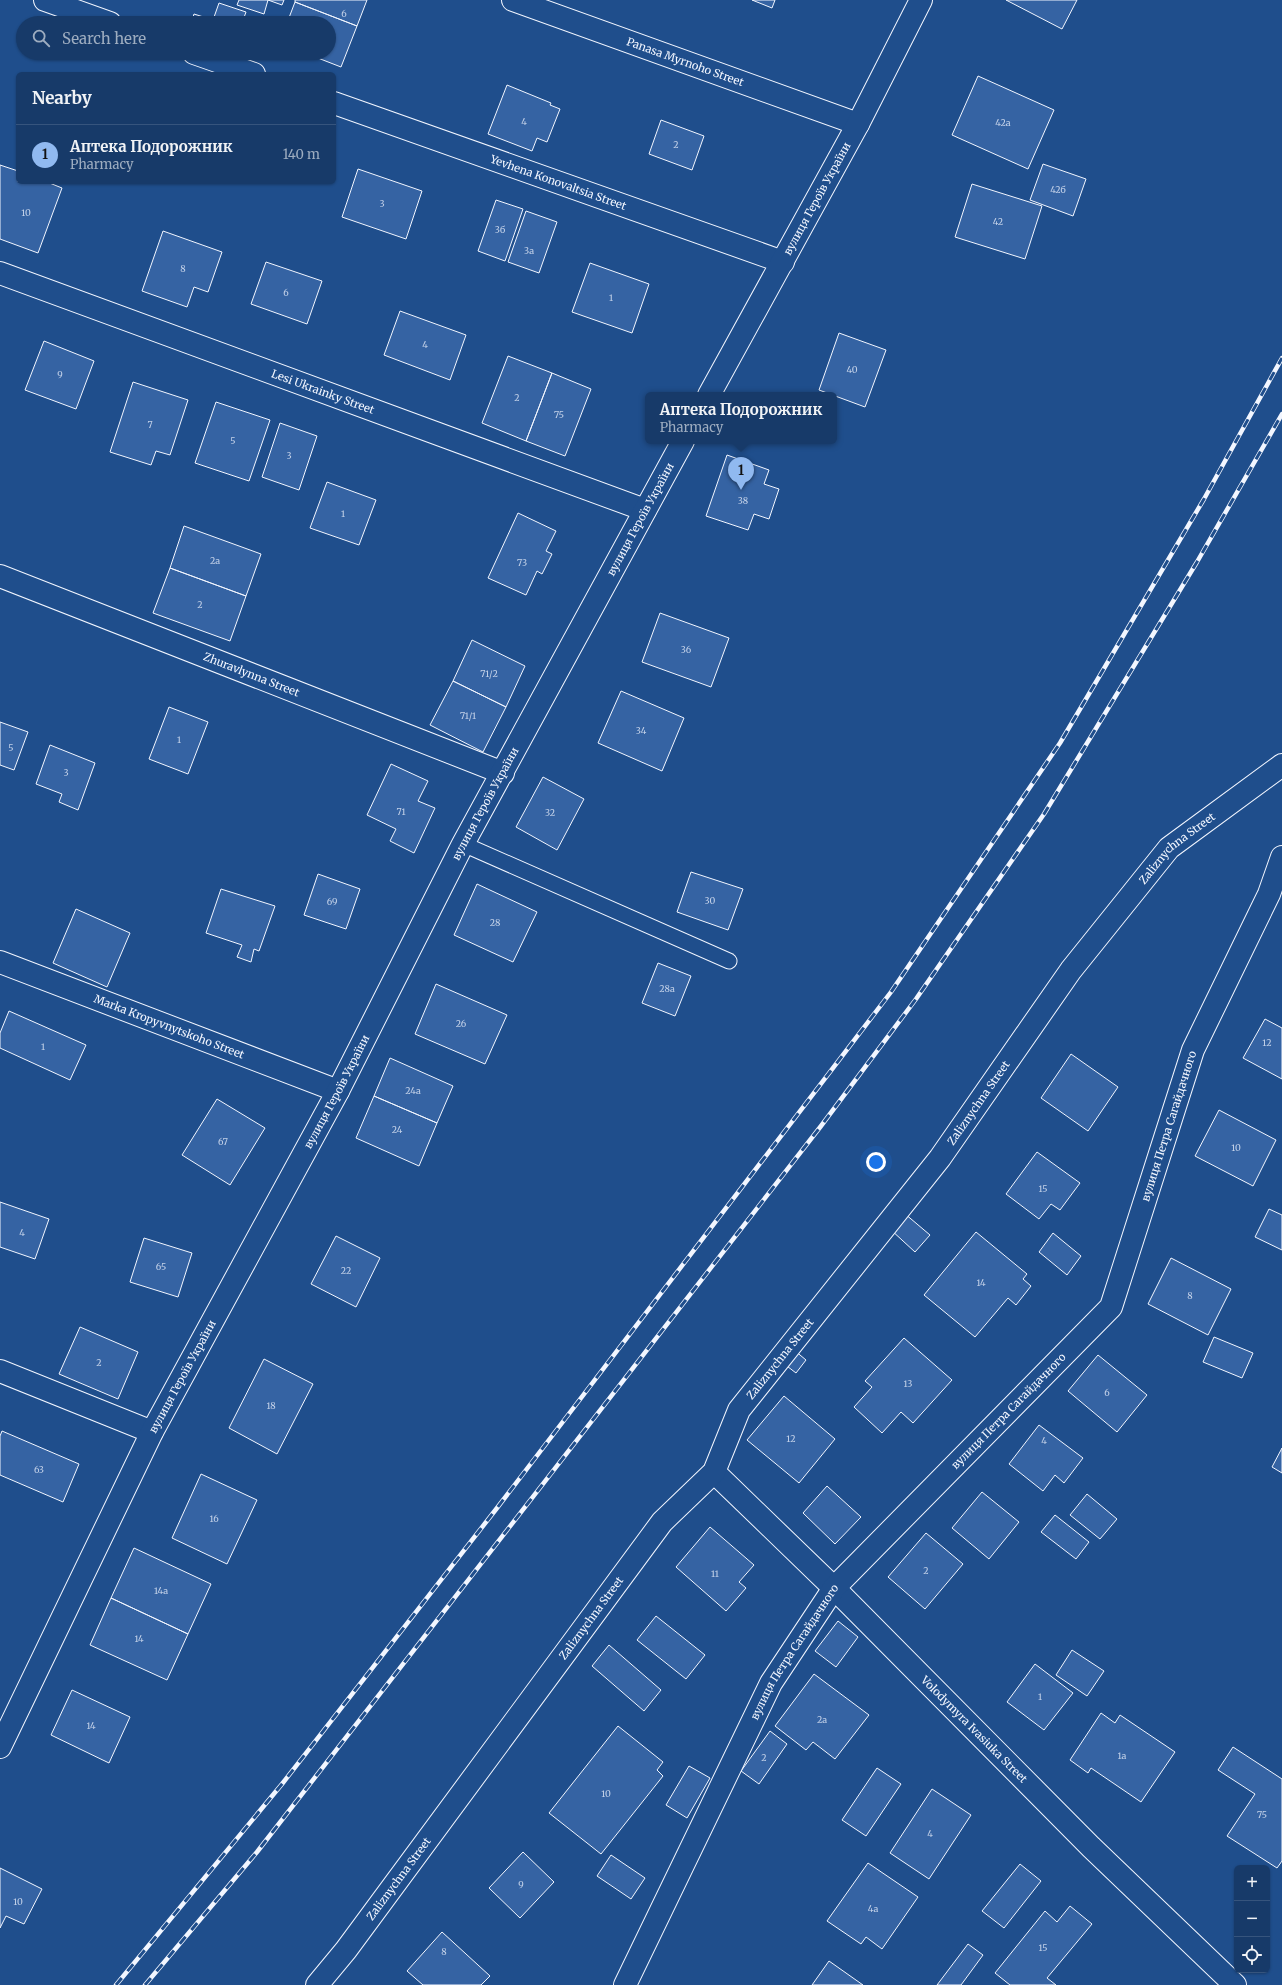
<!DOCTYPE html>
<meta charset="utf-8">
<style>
:root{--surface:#173a69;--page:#244571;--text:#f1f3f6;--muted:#9eadc0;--line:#36547d;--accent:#90b9f0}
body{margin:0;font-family:Merriweather,serif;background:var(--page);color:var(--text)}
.controls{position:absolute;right:12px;bottom:12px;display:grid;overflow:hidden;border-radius:6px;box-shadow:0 1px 3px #0004}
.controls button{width:36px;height:36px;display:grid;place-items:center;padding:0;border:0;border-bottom:1px solid var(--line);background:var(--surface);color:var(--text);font:20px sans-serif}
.you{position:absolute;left:876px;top:1162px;width:14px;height:14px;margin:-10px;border:3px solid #fff;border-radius:50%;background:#1a73e8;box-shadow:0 0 0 6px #1a73e833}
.badge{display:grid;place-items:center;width:26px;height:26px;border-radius:50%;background:var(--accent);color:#111;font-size:13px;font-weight:700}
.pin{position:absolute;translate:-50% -33px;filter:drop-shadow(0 1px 2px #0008)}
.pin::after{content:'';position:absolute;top:21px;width:14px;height:12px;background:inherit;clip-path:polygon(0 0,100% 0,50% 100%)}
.popup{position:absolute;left:645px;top:392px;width:192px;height:52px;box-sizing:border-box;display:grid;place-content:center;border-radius:6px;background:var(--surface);filter:drop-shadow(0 1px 3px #0005);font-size:13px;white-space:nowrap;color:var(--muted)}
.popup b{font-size:15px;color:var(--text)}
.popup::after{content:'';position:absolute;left:50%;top:100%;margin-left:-8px;border:8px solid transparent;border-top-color:var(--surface)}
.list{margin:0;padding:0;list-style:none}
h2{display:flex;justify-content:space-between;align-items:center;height:52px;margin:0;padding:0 16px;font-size:17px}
h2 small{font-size:13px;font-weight:400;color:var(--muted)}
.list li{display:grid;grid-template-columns:26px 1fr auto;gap:12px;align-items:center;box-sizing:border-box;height:60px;padding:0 16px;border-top:1px solid var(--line)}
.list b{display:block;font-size:15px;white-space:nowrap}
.list p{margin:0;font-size:13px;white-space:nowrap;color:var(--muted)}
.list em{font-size:13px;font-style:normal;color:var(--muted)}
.icon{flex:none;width:22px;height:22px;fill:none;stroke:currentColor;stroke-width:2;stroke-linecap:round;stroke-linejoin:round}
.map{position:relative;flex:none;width:1282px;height:1985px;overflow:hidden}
.search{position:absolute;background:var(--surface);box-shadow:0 1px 3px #0004;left:16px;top:16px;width:320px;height:44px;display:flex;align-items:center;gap:10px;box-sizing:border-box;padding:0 14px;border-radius:22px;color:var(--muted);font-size:15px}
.panel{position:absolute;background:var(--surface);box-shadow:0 1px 3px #0004;left:16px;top:72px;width:320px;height:112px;border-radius:6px}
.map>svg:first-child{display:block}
</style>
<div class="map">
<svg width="1282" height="1985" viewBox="0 0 1282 1985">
<rect width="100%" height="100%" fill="#1f4e8c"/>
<path fill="#3563a3" stroke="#f2f6ff" d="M 239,0 L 284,0 L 282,5 L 268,0 L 264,14 L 237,5 Z
M 295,0 L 367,0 L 357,26 L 295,2 Z
M 752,0 L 775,0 L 772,8 Z
M 1006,0 L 1077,0 L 1062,29 Z
M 295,2 L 357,26 L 341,67 L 305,53 L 329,53 L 329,23 L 287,23 Z
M 219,3 L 246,12 L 242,23 L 191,23 L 194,14 L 213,20 Z
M 978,76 L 1054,110 L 1028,169 L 952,135 Z
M 507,85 L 551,103 L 550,105 L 560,109 L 547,142 L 537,138 L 532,151 L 488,134 Z
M 661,120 L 704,136 L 692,170 L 649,154 Z
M 1043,164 L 1086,179 L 1073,216 L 1030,200 Z
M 0,165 L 18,171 L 18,182 L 47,182 L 62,188 L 38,253 L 0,239 Z
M 358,169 L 422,191 L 406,239 L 342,217 Z
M 972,184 L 1042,206 L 1025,259 L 955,237 Z
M 496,200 L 523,209 L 505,261 L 478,251 Z
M 526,211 L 557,222 L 539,273 L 508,262 Z
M 163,231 L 222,252 L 208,292 L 194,287 L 187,307 L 142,291 Z
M 266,262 L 322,281 L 307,324 L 251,304 Z
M 590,263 L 649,284 L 632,333 L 572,312 Z
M 400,311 L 466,335 L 450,380 L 384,355 Z
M 839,333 L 886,350 L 865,407 L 819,390 Z
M 44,341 L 94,361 L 76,409 L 25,390 Z
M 508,356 L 552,373 L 526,441 L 482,423 Z
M 552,373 L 591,389 L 565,456 L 526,441 Z
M 133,382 L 188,400 L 170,455 L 156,451 L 151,465 L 110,452 Z
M 216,402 L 270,420 L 249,481 L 195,463 Z
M 280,423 L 317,436 L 299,490 L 262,477 Z
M 727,455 L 769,470 L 764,484 L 779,489 L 769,519 L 754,514 L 748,530 L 706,516 Z
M 327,482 L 376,500 L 359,545 L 310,528 Z
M 518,513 L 556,531 L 546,551 L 552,554 L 542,574 L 537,571 L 526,595 L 488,578 Z
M 184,526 L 261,554 L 246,596 L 170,568 Z
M 170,568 L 246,596 L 230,641 L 153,613 Z
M 660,613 L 729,638 L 711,687 L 642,662 Z
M 472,640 L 525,666 L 506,707 L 453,681 Z
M 453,681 L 506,707 L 483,752 L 430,725 Z
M 621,691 L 684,718 L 662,771 L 598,743 Z
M 169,707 L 208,722 L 188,774 L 149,759 Z
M 0,722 L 28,732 L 14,770 L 0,765 Z
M 50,745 L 95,763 L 78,810 L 59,802 L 62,794 L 36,784 Z
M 391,764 L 428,781 L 418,801 L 435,808 L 414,853 L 390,841 L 396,829 L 367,815 Z
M 543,777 L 584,799 L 557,850 L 516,827 Z
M 691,872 L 743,889 L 728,930 L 677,912 Z
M 318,874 L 360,889 L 346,929 L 304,915 Z
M 477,884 L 537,912 L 513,962 L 454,935 Z
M 221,889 L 275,906 L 259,951 L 254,949 L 251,962 L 237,957 L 242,945 L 206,933 Z
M 76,909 L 130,933 L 107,987 L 53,963 Z
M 658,963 L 691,976 L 675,1016 L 642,1003 Z
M 436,984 L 507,1015 L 485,1064 L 415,1034 Z
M 9,1011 L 86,1045 L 70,1080 L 0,1048 L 0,1033 Z
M 1265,1019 L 1282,1028 L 1282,1079 L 1243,1058 Z
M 1071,1054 L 1118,1087 L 1088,1131 L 1041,1098 Z
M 390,1058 L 453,1086 L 437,1123 L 374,1096 Z
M 374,1096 L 437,1123 L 419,1166 L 356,1138 Z
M 217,1099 L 265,1128 L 230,1185 L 182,1155 Z
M 1219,1110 L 1276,1140 L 1253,1186 L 1195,1156 Z
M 1037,1152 L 1080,1183 L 1060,1210 L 1051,1204 L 1039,1219 L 1006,1194 Z
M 0,1202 L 49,1219 L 35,1259 L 0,1247 Z
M 1269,1209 L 1282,1215 L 1282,1250 L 1255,1237 Z
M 904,1213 L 930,1235 L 915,1252 L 890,1229 Z
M 976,1232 L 1027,1274 L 1023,1279 L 1031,1286 L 1016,1305 L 1008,1298 L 975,1337 L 924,1295 Z
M 1053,1233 L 1081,1256 L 1067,1275 L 1039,1252 Z
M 336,1236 L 380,1258 L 356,1307 L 311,1284 Z
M 144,1238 L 192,1253 L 178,1297 L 130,1282 Z
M 1171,1258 L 1231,1289 L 1208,1335 L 1148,1304 Z
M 80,1327 L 138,1352 L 118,1399 L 59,1374 Z
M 1214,1337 L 1253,1353 L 1242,1378 L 1203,1362 Z
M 904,1338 L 952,1380 L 913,1423 L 901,1412 L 882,1433 L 854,1407 L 872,1387 L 865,1381 Z
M 794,1350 L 806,1360 L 796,1373 L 783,1363 Z
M 1098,1355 L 1147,1395 L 1117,1432 L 1068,1391 Z
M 264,1359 L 313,1384 L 277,1454 L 229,1428 Z
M 784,1396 L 835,1439 L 799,1483 L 747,1440 Z
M 1039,1425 L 1083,1458 L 1064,1483 L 1055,1475 L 1043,1491 L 1009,1464 Z
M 2,1431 L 79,1464 L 63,1502 L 0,1475 L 0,1436 Z
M 1282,1448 L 1282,1473 L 1272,1467 Z
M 201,1474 L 257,1500 L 227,1564 L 172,1538 Z
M 827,1486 L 861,1517 L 835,1544 L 803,1513 Z
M 982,1492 L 1019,1522 L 989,1559 L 952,1528 Z
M 1087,1494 L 1117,1519 L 1100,1539 L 1070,1515 Z
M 1055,1515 L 1089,1542 L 1076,1559 L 1041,1532 Z
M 710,1527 L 754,1565 L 739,1582 L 746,1588 L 726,1611 L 676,1567 Z
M 926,1533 L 963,1564 L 925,1609 L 888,1577 Z
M 134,1548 L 211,1584 L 188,1634 L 111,1598 Z
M 111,1598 L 188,1634 L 167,1680 L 90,1645 Z
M 656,1616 L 705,1655 L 686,1679 L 637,1640 Z
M 838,1621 L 858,1637 L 836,1667 L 815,1651 Z
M 609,1645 L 661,1690 L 644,1711 L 592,1666 Z
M 1072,1650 L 1104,1671 L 1087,1696 L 1056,1675 Z
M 1035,1664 L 1073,1693 L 1044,1730 L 1007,1702 Z
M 814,1674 L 869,1715 L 835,1759 L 813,1742 L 806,1750 L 775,1726 Z
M 72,1690 L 130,1717 L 109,1763 L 51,1735 Z
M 1101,1713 L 1115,1723 L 1120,1715 L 1175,1752 L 1141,1802 L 1091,1768 L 1088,1773 L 1070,1760 Z
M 618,1726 L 663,1762 L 657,1770 L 663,1776 L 601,1854 L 549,1813 Z
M 770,1731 L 787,1744 L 759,1784 L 741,1771 Z
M 1233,1747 L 1282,1779 L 1282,1861 L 1277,1868 L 1227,1836 L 1255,1794 L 1218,1770 Z
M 689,1766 L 710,1778 L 687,1818 L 666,1805 Z
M 877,1768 L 901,1784 L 866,1836 L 842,1820 Z
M 932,1789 L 971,1815 L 929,1879 L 890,1853 Z
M 523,1852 L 554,1882 L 520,1918 L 489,1888 Z
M 611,1855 L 645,1878 L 631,1899 L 597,1876 Z
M 868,1863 L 918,1897 L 882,1949 L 866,1937 L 861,1944 L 827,1921 Z
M 1020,1864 L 1041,1881 L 1004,1928 L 982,1911 Z
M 0,1868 L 42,1889 L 24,1924 L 6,1916 L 0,1928 Z
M 1070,1906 L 1092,1924 L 1047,1978 L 1056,1985 L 1010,1985 L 995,1973 L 1045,1911 L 1057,1922 Z
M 442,1932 L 490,1976 L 481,1985 L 423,1985 L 407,1971 Z
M 968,1944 L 983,1955 L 961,1985 L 937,1985 Z
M 829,1961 L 863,1985 L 812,1985 Z"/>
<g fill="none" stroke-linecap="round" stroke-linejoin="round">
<g stroke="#f2f6ff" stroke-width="17">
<path id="service" d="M 463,844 L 729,961"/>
</g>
<g stroke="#f2f6ff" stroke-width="24">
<g id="minor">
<path d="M 45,0 L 110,23"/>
<path id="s1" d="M 513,0 L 858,124"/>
<path d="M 194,53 L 254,74"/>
<path id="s2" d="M 334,103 L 783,262"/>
<path id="s3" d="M 0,273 L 645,510"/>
<path id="s4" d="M 0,576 L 503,773"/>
<path id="s5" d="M 0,962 L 338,1091"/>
<path d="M 0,1371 L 152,1432"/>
<path id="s6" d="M 714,1472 L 834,1588 L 1091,1847 L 1235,1985"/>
<path id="s7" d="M 317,1985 L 346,1950 L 662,1522 L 714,1472 L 739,1410 L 940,1158 L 1071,970 L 1169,848 L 1282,765"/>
<path id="s8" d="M 625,1985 L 771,1683 L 834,1588 L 1111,1307 L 1193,1050 L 1269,894 L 1282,857"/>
</g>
</g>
<g stroke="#f2f6ff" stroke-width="24">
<g id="tertiary">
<path id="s9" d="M 709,395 L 858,124 L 921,0"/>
<path id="s10" d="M 0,1747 L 152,1432 L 338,1091 L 463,844 L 683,441"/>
</g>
</g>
<use href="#service" stroke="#1f4e8c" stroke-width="15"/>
<use href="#minor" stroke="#1f4e8c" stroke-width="22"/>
<use href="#tertiary" stroke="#1f4e8c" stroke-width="22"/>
<g stroke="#f2f6ff" stroke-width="4.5">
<path id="rail" d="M 116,1985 L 282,1784 L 497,1508 L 891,992 L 1060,743 L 1204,499 L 1282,358
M 145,1985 L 257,1852 L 821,1126 L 916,999 L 1044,814 L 1197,562 L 1282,414"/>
</g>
<use href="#rail" stroke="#1f4e8c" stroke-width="3" stroke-dasharray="9" stroke-linecap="butt"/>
</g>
<g text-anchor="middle" stroke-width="3" stroke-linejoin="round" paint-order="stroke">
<g font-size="9" fill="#c3d1e8">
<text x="344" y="17">6</text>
<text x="524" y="125">4</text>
<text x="1003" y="126">42а</text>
<text x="676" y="148">2</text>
<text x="1058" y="193">42б</text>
<text x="382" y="207">3</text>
<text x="26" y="216">10</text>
<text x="998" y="225">42</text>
<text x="500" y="233">3б</text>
<text x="529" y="254">3а</text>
<text x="183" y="272">8</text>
<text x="286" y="296">6</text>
<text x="611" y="301">1</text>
<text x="425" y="348">4</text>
<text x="852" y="373">40</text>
<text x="60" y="378">9</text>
<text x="517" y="401">2</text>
<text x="559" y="418">75</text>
<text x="150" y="428">7</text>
<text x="233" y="444">5</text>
<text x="289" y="459">3</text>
<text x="743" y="504">38</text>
<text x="343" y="517">1</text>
<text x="215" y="564">2а</text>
<text x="522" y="566">73</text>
<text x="200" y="608">2</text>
<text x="686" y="653">36</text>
<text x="489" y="677">71/2</text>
<text x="468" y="719">71/1</text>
<text x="641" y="734">34</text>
<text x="179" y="743">1</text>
<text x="11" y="751">5</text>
<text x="66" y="776">3</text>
<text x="401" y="815">71</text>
<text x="550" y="816">32</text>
<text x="710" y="904">30</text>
<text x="332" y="905">69</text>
<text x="495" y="926">28</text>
<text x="667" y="992">28а</text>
<text x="461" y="1027">26</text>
<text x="1267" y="1046">12</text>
<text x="43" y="1050">1</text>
<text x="413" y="1094">24а</text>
<text x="397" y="1133">24</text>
<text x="223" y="1145">67</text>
<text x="1236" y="1151">10</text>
<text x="1043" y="1192">15</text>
<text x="22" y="1236">4</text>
<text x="161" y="1270">65</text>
<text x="346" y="1274">22</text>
<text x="981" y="1286">14</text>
<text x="1190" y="1299">8</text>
<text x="99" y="1366">2</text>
<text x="908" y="1387">13</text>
<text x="1107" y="1396">6</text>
<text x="271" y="1409">18</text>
<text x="791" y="1442">12</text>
<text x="1044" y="1444">4</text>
<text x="39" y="1473">63</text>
<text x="214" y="1522">16</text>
<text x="926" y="1574">2</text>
<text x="715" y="1577">11</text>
<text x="161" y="1594">14а</text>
<text x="139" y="1642">14</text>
<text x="1040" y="1700">1</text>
<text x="822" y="1723">2а</text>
<text x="91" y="1729">14</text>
<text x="1122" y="1759">1а</text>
<text x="764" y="1761">2</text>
<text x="606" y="1797">10</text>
<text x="1262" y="1818">75</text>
<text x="930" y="1837">4</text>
<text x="521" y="1888">9</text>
<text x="18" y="1905">10</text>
<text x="873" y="1912">4а</text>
<text x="1043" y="1951">15</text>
<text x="444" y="1955">8</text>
</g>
<g font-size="11" fill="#f2f6ff" stroke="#1f4e8c">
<text dy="4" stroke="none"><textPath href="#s1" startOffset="183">Panasa Myrnoho Street</textPath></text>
<text dy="4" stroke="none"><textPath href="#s2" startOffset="238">Yevhena Konovaltsia Street</textPath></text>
<text dy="4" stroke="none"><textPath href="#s9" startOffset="224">вулиця Героїв України</textPath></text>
<text dy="4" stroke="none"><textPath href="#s3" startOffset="344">Lesi Ukrainky Street</textPath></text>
<text dy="4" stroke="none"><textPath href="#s10" startOffset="1385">вулиця Героїв України</textPath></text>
<text dy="4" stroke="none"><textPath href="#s4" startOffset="270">Zhuravlynna Street</textPath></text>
<text dy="4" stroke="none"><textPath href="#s10" startOffset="1061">вулиця Героїв України</textPath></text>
<text dy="4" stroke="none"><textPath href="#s7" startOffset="1430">Zaliznychna Street</textPath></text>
<text dy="4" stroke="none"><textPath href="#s5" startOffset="181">Marka Kropyvnytskoho Street</textPath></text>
<text dy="4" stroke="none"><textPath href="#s10" startOffset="737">вулиця Героїв України</textPath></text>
<text dy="4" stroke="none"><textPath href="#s7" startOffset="1106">Zaliznychna Street</textPath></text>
<text dy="4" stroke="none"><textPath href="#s8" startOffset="1034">вулиця Петра Сагайдачного</textPath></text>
<text dy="4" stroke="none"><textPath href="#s7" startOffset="782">Zaliznychna Street</textPath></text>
<text dy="4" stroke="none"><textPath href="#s10" startOffset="413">вулиця Героїв України</textPath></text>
<text dy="4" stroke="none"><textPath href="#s8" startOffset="698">вулиця Петра Сагайдачного</textPath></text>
<text dy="4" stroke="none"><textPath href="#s7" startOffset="458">Zaliznychna Street</textPath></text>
<text dy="4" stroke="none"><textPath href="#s8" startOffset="374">вулиця Петра Сагайдачного</textPath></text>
<text dy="4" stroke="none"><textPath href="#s6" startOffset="366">Volodymyra Ivasiuka Street</textPath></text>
<text dy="4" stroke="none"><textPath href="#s7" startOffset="134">Zaliznychna Street</textPath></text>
</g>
</g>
</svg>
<div class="controls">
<button>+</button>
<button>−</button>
<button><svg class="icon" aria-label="locate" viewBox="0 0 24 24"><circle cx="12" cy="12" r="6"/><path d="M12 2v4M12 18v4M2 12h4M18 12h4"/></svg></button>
</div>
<div class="you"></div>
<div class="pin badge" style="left:741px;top:490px">1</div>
<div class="popup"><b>Аптека Подорожник</b>Pharmacy</div>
<div class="search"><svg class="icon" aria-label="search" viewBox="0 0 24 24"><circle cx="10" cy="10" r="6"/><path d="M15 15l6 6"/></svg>Search here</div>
<section class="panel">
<h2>Nearby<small></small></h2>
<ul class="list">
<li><span class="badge">1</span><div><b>Аптека Подорожник</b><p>Pharmacy</p></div><em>140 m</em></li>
</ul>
</section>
</div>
